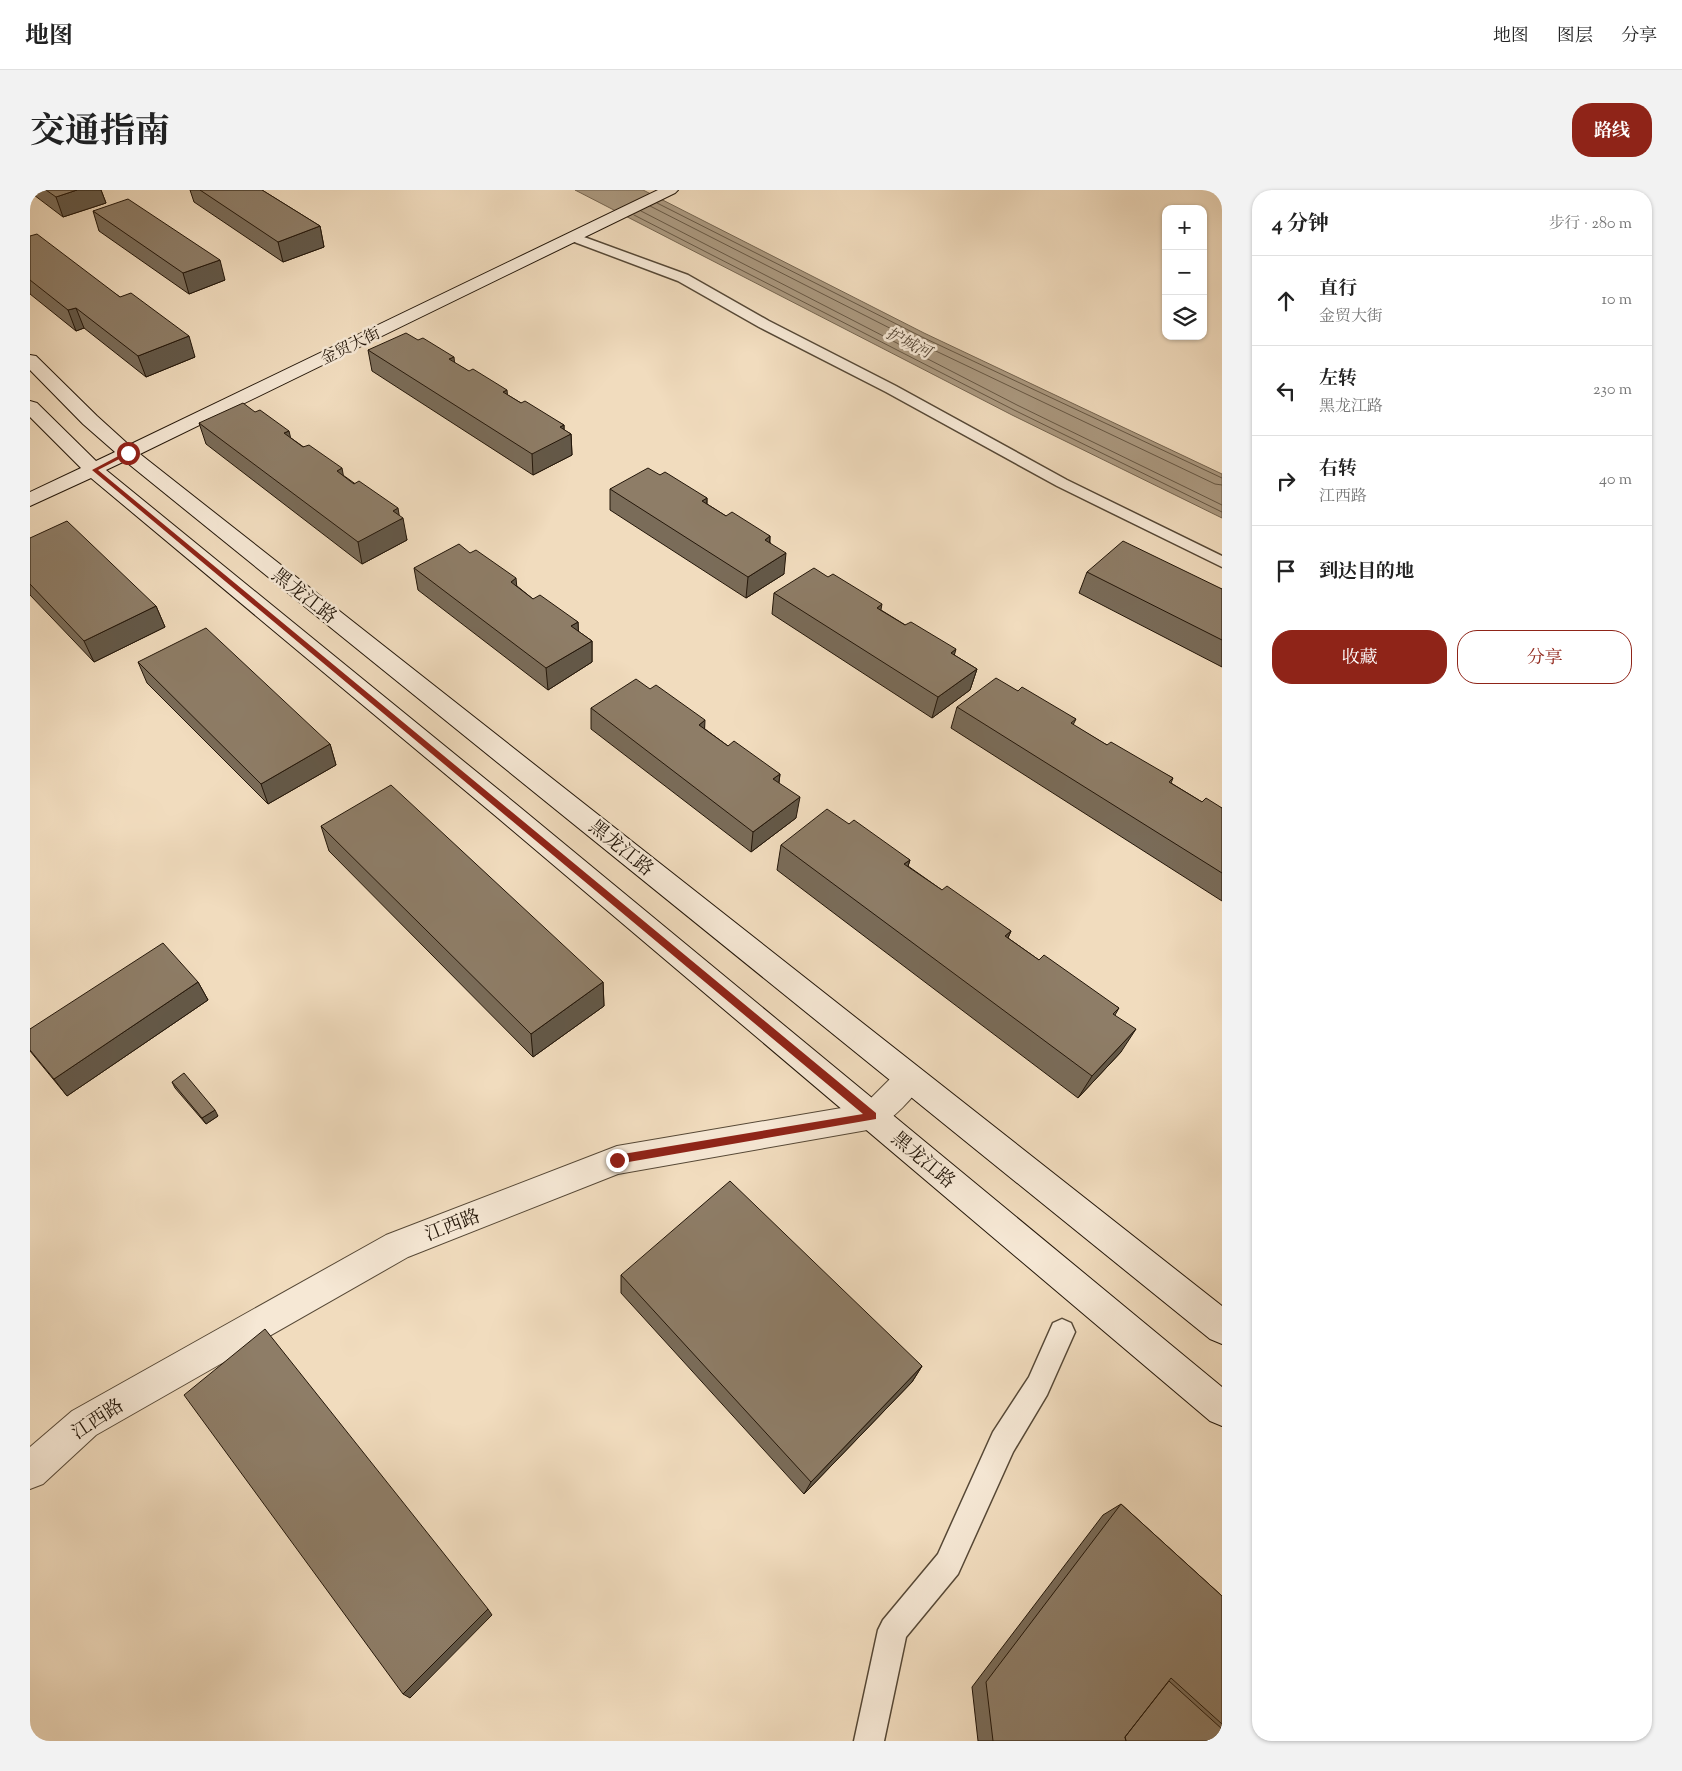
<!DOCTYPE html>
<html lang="zh">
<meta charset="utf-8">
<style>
:root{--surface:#fff;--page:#f2f2f2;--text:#222;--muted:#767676;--line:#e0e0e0;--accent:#8f2418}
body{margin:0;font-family:"Sorts Mill Goudy","Noto Serif SC",serif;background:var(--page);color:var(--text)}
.controls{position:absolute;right:15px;top:15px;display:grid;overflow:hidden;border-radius:10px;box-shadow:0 1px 4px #0004}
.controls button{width:45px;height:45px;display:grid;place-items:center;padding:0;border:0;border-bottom:1px solid var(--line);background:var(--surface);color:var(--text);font:25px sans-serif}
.stop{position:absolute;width:15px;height:15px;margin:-11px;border:4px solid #8f2418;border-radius:50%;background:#fff}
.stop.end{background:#8f2418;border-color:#fff;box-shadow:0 1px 5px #0008}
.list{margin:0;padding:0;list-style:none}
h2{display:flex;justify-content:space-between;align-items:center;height:65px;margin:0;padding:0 20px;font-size:21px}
h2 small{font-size:16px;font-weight:400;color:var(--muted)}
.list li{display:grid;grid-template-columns:32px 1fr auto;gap:15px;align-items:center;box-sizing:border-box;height:90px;padding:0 20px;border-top:1px solid var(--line)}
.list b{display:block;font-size:19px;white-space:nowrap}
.list p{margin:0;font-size:16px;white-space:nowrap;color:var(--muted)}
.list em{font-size:16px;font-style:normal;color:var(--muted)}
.actions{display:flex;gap:10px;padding:15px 20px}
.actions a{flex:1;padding:11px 0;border:1px solid var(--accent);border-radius:20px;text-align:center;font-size:18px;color:var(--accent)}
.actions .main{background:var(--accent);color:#fff}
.icon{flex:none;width:28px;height:28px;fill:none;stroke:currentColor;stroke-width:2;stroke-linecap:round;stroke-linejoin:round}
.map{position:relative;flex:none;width:1192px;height:1551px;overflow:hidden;border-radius:20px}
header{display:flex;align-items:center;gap:30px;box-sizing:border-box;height:70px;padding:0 25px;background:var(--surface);border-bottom:1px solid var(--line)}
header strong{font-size:24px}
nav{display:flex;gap:28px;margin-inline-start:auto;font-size:18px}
.intro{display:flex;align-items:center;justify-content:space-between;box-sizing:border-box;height:120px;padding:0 30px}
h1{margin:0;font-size:35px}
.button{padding:12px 22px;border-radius:20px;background:var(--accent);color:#fff;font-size:18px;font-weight:700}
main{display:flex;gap:30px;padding:0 30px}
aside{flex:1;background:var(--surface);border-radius:20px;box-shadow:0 1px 4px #0004}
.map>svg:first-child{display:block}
</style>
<header>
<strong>地图</strong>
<nav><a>地图</a><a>图层</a><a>分享</a></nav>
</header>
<div class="intro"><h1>交通指南</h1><a class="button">路线</a></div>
<main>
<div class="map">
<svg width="1192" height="1551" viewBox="0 0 1192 1551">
<rect width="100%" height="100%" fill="#f1dcbe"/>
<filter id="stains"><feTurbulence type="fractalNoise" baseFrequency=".004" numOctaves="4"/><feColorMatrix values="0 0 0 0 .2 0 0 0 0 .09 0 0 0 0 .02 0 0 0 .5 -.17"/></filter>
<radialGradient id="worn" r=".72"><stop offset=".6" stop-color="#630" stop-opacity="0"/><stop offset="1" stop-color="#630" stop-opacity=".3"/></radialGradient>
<path fill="#ab9980" stroke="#756550" d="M 545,0 L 613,0 L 894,143 L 1192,284 L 1192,328 L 982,225 Z"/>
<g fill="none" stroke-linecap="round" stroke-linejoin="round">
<path stroke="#675844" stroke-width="1" d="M 627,13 L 892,147 L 1192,288
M 620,16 L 889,153 L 1185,294 L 1192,295
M 611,21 L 987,215 L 1192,315
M 604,25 L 984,220 L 1192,322"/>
<g stroke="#564836" stroke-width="3">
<path id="lane" d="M 543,43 L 658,85 L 739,131 L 866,196 L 1037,290 L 1192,366 L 1192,377 L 1027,296 L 856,202 L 729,137 L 648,91 L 539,50 L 537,47 Z
M 1032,1129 L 1041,1133 L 1045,1142 L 1017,1205 L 983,1262 L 928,1384 L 876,1447 L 854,1551 L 824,1551 L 848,1440 L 853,1430 L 908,1364 L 963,1242 L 999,1187 L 1023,1133 Z"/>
</g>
<g stroke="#564836" stroke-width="2">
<path id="street" d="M 880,875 L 890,879 L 895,888 C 887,905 860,933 843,939 L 588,984 L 378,1067 L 66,1245 L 13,1294 L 0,1299 L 0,1257 L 42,1221 L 356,1045 L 587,956 L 835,914 L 870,879 Z"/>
</g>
<g stroke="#231609" stroke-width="2">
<path id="secondary" d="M 628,0 L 648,0 L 645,3 L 110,264 L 1192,1116 L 1192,1154 L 1180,1149 L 95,271 L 76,280 L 486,614 L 1192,1197 L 1192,1236 L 1180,1231 L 468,628 L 61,288 L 0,316 L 0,302 L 51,278 L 0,227 L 0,211 L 7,213 L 66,271 L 85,262 L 53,234 L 0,180 L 0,165 L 6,166 L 67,226 L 99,255 Z"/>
</g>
<use href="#lane" fill="#f6e8d5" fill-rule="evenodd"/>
<use href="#street" fill="#f6e8d5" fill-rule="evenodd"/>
<use href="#secondary" fill="#f6e8d5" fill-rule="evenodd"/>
</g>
<path fill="#7a6c59" stroke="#231609" d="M 0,0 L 71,0 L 76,13 L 33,27 L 0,2 Z
M 160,0 L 232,0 L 290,36 L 294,57 L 253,72 L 164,12 Z
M 63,21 L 195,90 L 159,104 L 69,41 Z
M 0,46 L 90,107 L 165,167 L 116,187 L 54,138 L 46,141 L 0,104 Z
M 338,160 L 425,173 L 491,213 L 534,235 L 534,240 L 541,244 L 542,265 L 503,285 L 342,181 Z
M 169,233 L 261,248 L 369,325 L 377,350 L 332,374 L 176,254 Z
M 630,285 L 677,308 L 677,314 L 696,326 L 740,346 L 740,352 L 754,384 L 716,408 L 580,320 L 580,299 Z
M 0,348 L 126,416 L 135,437 L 64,472 L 0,405 Z
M 384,378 L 487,396 L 503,409 L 548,432 L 548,441 L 562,451 L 562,472 L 518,500 L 388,400 Z
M 1057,382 L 1192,399 L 1192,477 L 1049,403 Z
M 744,403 L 851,420 L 947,479 L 940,500 L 902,528 L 742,424 Z
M 108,472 L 300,554 L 306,575 L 238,614 L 117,493 Z
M 988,501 L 1046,529 L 1043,535 L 1077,555 L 1143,588 L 1141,593 L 1172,612 L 1192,618 L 1192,711 L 921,538 L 927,517 Z
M 561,518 L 675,539 L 698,556 L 750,584 L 749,593 L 766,628 L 721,662 L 561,539 Z
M 819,634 L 880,670 L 878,676 L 912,700 L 981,741 L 978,748 L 1009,770 L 1089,818 L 1085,825 L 1091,862 L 1048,908 L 747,680 L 751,655 Z
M 291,636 L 573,792 L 574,816 L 503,867 L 299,661 Z
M 168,792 L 178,810 L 37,906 L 0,861 L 0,839 Z
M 142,892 L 188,926 L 176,934 L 145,898 Z
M 591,1085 L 892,1176 L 882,1192 L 774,1304 L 591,1103 Z
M 1091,1314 L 1192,1406 L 1192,1551 L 948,1551 L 942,1497 L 1073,1325 Z"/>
<path fill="#635848" stroke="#231609" d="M 47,0 L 71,0 L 76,13 L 33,27 L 26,7 Z
M 290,36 L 294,57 L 253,72 L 248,52 Z
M 190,70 L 195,90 L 159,104 L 153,83 Z
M 46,118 L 54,138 L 46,141 L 38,120 Z
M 159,146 L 165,167 L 116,187 L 108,166 Z
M 424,167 L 426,188 L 419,169 Z
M 477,200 L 479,221 L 473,202 Z
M 534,235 L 534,247 L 541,244 L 542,265 L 503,285 L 502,264 L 530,237 Z
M 259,241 L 264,262 L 254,243 Z
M 312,278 L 316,300 L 307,281 Z
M 677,308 L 676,329 L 672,311 Z
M 368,318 L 370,330 L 373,328 L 377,350 L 332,374 L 328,352 L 363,321 Z
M 740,346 L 738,368 L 735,350 Z
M 756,363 L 754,384 L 716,408 L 718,387 Z
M 486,388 L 488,410 L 481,392 Z
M 852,414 L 848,436 L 847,418 Z
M 126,416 L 135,437 L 64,472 L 54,451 Z
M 548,432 L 549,454 L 541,436 Z
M 562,451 L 562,472 L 518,500 L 516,478 Z
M 926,459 L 920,481 L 921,463 Z
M 947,479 L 940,500 L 902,528 L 908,507 Z
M 675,530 L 674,551 L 669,535 Z
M 300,554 L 306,575 L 238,614 L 231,594 Z
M 750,584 L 747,605 L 743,589 Z
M 770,607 L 766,628 L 721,662 L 723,642 Z
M 880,670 L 872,695 L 874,674 Z
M 981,741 L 970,765 L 975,746 Z
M 168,792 L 178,810 L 37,906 L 24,889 Z
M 573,792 L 574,816 L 503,867 L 501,844 Z
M 1106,839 L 1091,862 L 1048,908 L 1062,886 Z
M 185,920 L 188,926 L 176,934 L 172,928 Z
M 892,1176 L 882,1192 L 774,1304 L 781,1292 Z
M 458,1419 L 462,1425 L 380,1508 L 373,1504 Z"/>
<path fill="#8e7d67" stroke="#231609" d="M 16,0 L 47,0 L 26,7 Z
M 170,0 L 232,0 L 290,36 L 248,52 Z
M 98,9 L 190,70 L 153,83 L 63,21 Z
M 7,44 L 90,107 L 101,103 L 159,146 L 108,166 L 46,118 L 38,120 L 0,90 L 0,46 Z
M 376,143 L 388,150 L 393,148 L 424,167 L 419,169 L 439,181 L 443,179 L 477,200 L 473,202 L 491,213 L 495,211 L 534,235 L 530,237 L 541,244 L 502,264 L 338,160 Z
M 213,213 L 225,222 L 230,220 L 259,241 L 254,243 L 273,257 L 279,255 L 312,278 L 307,281 L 324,294 L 329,291 L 368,318 L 363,321 L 373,328 L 328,352 L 169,233 Z
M 618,278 L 630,285 L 635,282 L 677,308 L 672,311 L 696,326 L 702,322 L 740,346 L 735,350 L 756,363 L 718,387 L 580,299 Z
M 37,331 L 126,416 L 54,451 L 0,394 L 0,348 Z
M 1093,351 L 1192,399 L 1192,450 L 1057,382 Z
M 429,354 L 440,363 L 446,360 L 486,388 L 481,392 L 503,409 L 510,405 L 548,432 L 541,436 L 562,451 L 516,478 L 384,378 Z
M 784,378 L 798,387 L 803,384 L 852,414 L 847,418 L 875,435 L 881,432 L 926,459 L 921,463 L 947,479 L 908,507 L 744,403 Z
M 176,438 L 300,554 L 231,594 L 108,472 Z
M 966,488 L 988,501 L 992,497 L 1046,529 L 1041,533 L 1077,555 L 1081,552 L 1143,588 L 1139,592 L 1172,612 L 1176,608 L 1192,618 L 1192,683 L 927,517 Z
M 606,489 L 620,499 L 626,495 L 675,530 L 669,535 L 698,556 L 704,551 L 750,584 L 743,589 L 770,607 L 723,642 L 561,518 Z
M 361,595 L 573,792 L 501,844 L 291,636 Z
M 797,619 L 819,634 L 824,630 L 880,670 L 874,674 L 912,700 L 917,696 L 981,741 L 975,746 L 1009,770 L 1014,765 L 1089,818 L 1083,824 L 1106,839 L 1062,886 L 751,655 Z
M 133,753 L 168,792 L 24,889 L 0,860 L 0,839 Z
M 154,883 L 185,920 L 172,928 L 142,892 Z
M 700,991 L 892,1176 L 781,1292 L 591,1085 Z
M 235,1139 L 458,1419 L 373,1504 L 154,1205 Z
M 1091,1314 L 1192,1406 L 1192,1534 L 1141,1488 L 1095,1547 L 1096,1551 L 963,1551 L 956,1492 Z
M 1139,1491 L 1192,1539 L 1192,1551 L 1096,1551 L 1095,1547 Z"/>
<path fill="#8f2418" d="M 96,262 L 101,263 L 68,280 L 846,923 L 846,929 L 587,974 L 584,972 L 584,967 L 587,965 L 833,924 L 62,280 Z"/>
<g text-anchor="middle" stroke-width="5" stroke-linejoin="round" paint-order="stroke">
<g font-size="16" font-style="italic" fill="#594a39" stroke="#f6e8d5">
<text transform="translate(879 152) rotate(26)" y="6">护城河</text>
</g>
<g font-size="16" fill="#231609" stroke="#f6e8d5">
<text transform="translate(320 155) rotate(-26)" y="6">金贸大街</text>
</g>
<g font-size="19" fill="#231609" stroke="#f6e8d5">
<text transform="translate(275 405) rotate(38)" y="7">黑龙江路</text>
<text transform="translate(592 657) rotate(39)" y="7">黑龙江路</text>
<text transform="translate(894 969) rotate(40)" y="7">黑龙江路</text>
<text transform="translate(422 1034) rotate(-21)" y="7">江西路</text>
<text transform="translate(67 1228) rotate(-33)" y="7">江西路</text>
</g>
</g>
<rect width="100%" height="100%" filter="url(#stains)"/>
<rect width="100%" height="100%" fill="url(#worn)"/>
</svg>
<div class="controls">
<button>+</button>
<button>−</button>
<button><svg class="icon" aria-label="layers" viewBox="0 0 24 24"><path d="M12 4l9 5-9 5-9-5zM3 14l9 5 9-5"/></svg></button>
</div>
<div class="stop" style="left:98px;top:263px"></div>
<div class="stop end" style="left:587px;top:970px"></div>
</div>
<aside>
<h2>4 分钟<small>步行 · 280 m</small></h2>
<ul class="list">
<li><svg class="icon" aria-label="ahead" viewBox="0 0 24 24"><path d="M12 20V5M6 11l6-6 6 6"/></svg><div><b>直行</b><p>金贸大街</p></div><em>10 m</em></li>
<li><svg class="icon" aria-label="left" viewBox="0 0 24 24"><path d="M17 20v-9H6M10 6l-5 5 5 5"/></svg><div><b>左转</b><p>黑龙江路</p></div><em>230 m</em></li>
<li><svg class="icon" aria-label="right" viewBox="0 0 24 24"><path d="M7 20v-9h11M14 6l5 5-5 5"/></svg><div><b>右转</b><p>江西路</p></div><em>40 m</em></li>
<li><svg class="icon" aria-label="arrive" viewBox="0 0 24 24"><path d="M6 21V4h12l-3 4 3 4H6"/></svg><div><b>到达目的地</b></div></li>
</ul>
<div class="actions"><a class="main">收藏</a><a>分享</a></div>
</aside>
</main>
